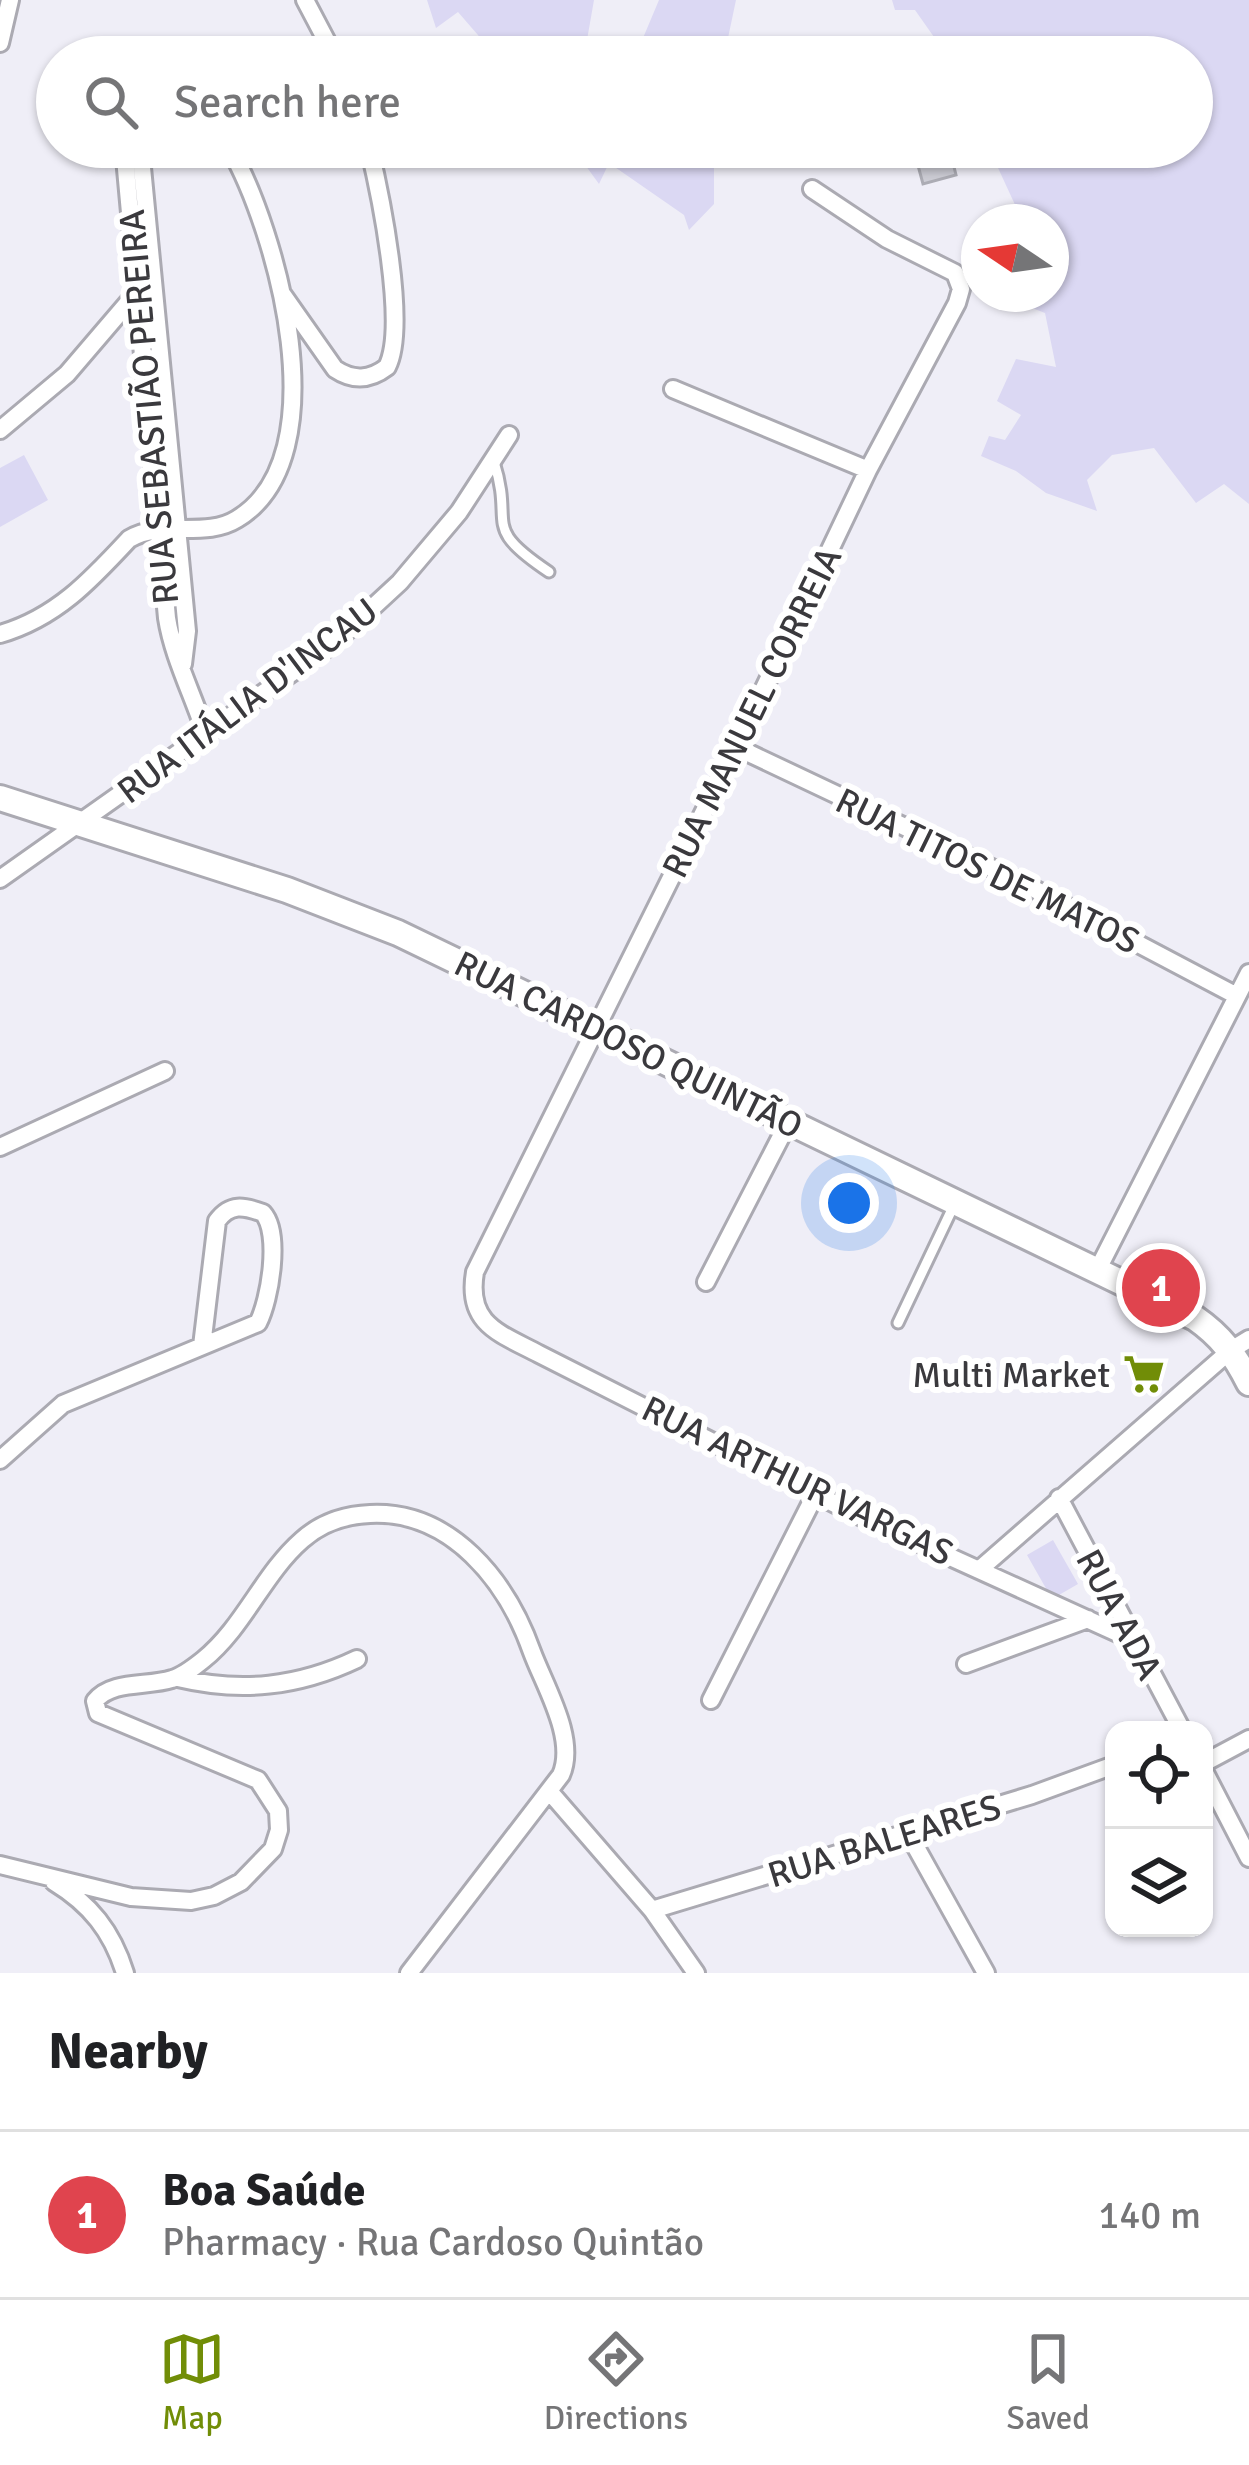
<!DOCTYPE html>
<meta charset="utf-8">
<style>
:root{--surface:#fff;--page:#f2f2f2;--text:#202124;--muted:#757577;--line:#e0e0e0;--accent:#718d07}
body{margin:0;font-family:Signika,sans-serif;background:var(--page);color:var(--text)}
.controls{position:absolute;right:36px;bottom:36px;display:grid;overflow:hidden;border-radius:24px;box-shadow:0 3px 9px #0004}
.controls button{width:108px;height:108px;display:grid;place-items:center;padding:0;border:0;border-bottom:3px solid var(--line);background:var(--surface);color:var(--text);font:60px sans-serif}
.compass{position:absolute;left:961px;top:204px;width:108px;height:108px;border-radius:50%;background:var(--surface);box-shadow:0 3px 9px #0004;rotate:283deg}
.you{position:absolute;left:849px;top:1203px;width:42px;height:42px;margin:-30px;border:9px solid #fff;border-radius:50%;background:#1a73e8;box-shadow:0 0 0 18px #1a73e833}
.badge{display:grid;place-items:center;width:78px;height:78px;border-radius:50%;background:var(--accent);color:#fff;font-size:39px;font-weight:700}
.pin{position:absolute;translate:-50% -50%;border:6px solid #fff;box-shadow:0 3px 12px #0006}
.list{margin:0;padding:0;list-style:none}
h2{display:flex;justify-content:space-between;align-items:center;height:156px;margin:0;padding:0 48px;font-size:51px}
h2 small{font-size:39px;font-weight:400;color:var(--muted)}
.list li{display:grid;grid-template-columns:78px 1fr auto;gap:36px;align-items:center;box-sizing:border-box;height:168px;padding:0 48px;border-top:3px solid var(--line)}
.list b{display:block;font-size:45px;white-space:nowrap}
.list p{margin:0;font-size:39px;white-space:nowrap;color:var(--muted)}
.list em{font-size:39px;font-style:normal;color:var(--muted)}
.icon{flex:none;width:66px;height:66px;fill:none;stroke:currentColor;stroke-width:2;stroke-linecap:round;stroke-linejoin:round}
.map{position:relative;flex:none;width:1249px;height:1973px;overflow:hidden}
.search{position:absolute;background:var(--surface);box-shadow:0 3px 9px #0004;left:36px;right:36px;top:36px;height:132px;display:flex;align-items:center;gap:30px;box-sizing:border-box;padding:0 42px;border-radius:66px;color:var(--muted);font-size:45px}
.sheet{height:324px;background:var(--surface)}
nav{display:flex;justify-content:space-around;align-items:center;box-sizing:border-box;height:168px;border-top:3px solid var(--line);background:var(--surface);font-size:33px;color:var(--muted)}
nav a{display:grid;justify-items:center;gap:6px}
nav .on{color:var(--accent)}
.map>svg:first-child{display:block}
</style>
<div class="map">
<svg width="1249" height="1973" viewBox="0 0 1249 1973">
<rect width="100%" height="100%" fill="#efeef7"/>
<path fill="#dbd8f3" d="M 427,0 L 594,0 L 584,57 L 497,57 L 458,12 L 436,28 Z
M 659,0 L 736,0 L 724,57 L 635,57 Z
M 892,0 L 1249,0 L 1249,504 L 1224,484 L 1196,503 L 1154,448 L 1112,455 L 1087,480 L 1097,511 L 1046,493 L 1016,471 L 981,456 L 989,436 L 1005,440 L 1021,415 L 997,401 L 1016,359 L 1056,367 L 1045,313 L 1014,301 L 1010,294 L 1051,294 L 1051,222 L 1023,222 L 993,157 L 984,147 L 1192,147 L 1192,57 L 930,57 L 941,47 L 915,10 L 895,10 Z
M 577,147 L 714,147 L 714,204 L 689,230 L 684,215 L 609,163 L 599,184 L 575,151 Z
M 24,455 L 48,500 L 0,527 L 0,468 Z
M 1053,1540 L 1078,1584 L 1052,1599 L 1027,1555 Z"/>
<path fill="#ccccd4" stroke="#acacb4" stroke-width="3" d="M 913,147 L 949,147 L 956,175 L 923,184 Z"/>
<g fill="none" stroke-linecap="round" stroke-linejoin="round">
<g stroke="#abaab2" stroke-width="15">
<path id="lane" d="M 494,462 C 515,527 479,525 549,572
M 898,1323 L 955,1203"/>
</g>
<g stroke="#abaab2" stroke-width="22">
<path id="street" d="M 305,0 L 335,57
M 0,43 L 10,0
M 124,147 L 167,618 C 173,657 194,697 206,735
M 140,147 L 187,631 L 183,664
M 812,189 L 887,239 L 955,273 L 961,289 L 957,303 L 868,470 L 736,747 L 475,1272 C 466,1324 499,1333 539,1354 L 851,1512 L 1133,1640
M 283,295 L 335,369 C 353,381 370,380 387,367 C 408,327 380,193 369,147
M 673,389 L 868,470
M 0,430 L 67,374 L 138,291
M 0,634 C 56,618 91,580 129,539 C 163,519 205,539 237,519 C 340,457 277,230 229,147
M 736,747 L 1019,881 L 1237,996
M 0,879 L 334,643 L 400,582 L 459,512 L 509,435
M 0,1147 L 165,1071
M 1097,1271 L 1249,973
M 706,1282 L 789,1121
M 0,1460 L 63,1404 L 258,1323 C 270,1300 281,1233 263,1213 C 244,1206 230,1203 217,1221 L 202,1346
M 1059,1498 L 1182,1730
M 980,1569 L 1231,1350 L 1249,1339
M 966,1664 L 1088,1619
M 178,1678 C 241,1693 298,1687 357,1659
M 711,1700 L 816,1493
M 1204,1763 L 1249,1739
M 1204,1771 L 1249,1858
M 549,1791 L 652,1910 L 696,1973
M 908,1833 L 986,1973
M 0,1865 L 131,1897 L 191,1901 L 214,1896 L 241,1882 L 273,1849 L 279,1830 L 278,1811 L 258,1780 L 98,1713 L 95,1701 C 112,1680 147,1687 172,1679 C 183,1676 193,1668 203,1660 C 244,1627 263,1574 302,1540 C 321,1523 345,1515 370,1514 C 451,1510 507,1581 532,1652 C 545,1687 577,1739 561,1775 L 409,1973
M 54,1882 C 90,1904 112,1931 125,1973
M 652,1910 L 1032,1795 L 1114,1765"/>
</g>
<g stroke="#abaab2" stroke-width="30">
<path id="secondary" d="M 0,798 L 287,890 L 398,933 L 1195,1318 C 1221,1336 1235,1355 1249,1383"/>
</g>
<use href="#lane" stroke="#fff" stroke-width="9"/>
<use href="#street" stroke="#fff" stroke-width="16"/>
<use href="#secondary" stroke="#fff" stroke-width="24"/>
</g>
<defs>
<g id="supermarket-bare" transform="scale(3.24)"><path d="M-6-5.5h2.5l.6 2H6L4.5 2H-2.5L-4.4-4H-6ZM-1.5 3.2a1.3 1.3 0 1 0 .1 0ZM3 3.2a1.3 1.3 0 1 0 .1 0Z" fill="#718d07" stroke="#fff" stroke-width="2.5" paint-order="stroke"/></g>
</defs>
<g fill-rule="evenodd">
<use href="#supermarket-bare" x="1144" y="1374"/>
</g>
<g text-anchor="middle" stroke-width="12" stroke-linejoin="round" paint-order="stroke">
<g font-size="36" fill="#3a393d" stroke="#fff">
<text transform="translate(148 407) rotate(-95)" y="13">RUA SEBASTIÃO PEREIRA</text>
<text transform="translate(247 700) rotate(-37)" y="13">RUA ITÁLIA D'INCAU</text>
<text transform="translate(751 712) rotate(-64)" y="13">RUA MANUEL CORREIA</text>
<text transform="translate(988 870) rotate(26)" y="13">RUA TITOS DE MATOS</text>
<text transform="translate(629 1044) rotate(26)" y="13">RUA CARDOSO QUINTÃO</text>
<text transform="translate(798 1480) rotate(26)" y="13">RUA ARTHUR VARGAS</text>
<text transform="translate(1120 1614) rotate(62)" y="13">RUA ADA</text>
<text transform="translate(884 1840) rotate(-17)" y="13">RUA BALEARES</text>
</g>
<g font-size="36" fill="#3a393d" stroke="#fff" text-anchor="end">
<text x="1110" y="1387">Multi Market</text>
</g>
</g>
</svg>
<div class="controls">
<button><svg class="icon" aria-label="locate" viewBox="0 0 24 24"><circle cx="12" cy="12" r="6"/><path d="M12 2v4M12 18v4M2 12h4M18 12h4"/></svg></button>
<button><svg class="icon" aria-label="layers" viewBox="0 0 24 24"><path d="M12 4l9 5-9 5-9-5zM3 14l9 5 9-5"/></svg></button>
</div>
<svg class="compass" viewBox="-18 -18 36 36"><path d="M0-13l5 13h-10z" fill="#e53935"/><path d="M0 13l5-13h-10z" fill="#757577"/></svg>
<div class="you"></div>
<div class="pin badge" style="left:1161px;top:1288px;background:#e0444e">1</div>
<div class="search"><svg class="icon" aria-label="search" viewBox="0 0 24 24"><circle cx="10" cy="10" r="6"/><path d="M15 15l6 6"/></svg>Search here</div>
</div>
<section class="sheet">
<h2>Nearby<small></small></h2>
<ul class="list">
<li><span class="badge" style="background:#e0444e">1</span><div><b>Boa Saúde</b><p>Pharmacy · Rua Cardoso Quintão</p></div><em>140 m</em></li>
</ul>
</section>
<nav>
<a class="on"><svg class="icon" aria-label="map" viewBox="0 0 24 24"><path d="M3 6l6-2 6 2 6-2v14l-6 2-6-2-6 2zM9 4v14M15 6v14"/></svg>Map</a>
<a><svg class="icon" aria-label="directions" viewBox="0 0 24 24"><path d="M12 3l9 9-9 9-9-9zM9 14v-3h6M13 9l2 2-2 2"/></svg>Directions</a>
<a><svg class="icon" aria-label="saved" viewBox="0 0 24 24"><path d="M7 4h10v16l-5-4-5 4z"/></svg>Saved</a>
</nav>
